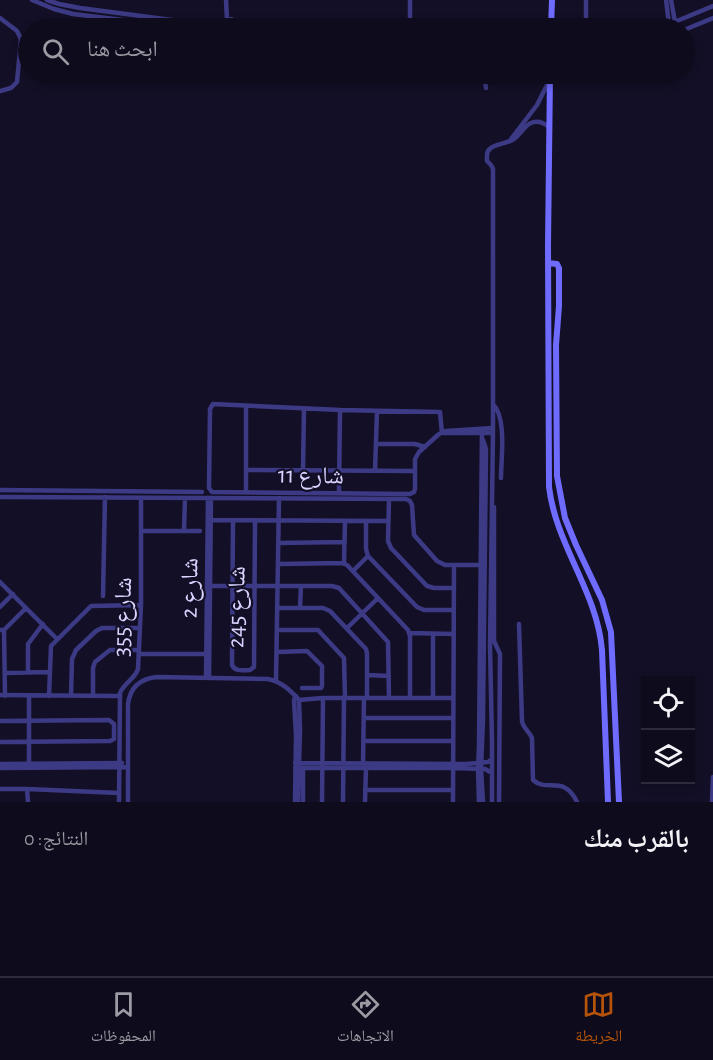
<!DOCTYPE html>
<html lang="ar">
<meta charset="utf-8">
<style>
:root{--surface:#0e0b1c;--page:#1c1929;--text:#f1f3f6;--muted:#9b9ba3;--line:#2e2b3b;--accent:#b45309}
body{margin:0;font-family:"Alegreya Sans","Noto Naskh Arabic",sans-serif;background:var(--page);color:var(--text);direction:rtl}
.controls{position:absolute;right:18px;bottom:18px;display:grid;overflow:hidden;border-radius:0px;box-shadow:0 3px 9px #0003}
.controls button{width:54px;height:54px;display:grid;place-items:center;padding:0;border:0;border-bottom:2px solid var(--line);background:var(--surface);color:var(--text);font:30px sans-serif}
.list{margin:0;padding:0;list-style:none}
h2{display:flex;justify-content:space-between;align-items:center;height:78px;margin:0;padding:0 24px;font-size:26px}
h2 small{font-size:20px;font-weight:400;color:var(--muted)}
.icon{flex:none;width:33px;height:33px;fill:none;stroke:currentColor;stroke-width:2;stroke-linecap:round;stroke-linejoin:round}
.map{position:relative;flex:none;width:713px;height:802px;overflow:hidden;direction:ltr}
.search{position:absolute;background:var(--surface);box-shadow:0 3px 9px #0003;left:18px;right:18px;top:18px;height:66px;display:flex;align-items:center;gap:15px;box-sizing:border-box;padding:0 21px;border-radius:33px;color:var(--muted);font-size:22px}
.sheet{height:174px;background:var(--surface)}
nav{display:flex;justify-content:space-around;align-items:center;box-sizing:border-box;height:84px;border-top:2px solid var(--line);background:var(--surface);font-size:16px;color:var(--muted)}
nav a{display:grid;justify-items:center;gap:3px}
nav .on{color:var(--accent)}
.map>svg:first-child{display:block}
</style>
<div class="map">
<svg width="713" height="802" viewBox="0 0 713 802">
<rect width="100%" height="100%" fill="#130f26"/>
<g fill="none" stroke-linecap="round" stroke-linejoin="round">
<path stroke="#3d3a85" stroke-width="4.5" d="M 32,0 L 54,9 L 73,14 L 189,28
M 47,0 L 59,4 L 80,8 L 210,25 L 221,23
M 226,0 L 227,20
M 666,0 L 669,24
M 671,0 L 675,22
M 0,18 L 17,31 L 21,39 L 17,82 L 11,88 L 0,91
M 219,28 L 223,22 L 231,19 L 238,22 L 242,28
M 410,28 L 410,0
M 586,28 L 586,0
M 660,28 L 713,6
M 684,30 L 713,18
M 476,74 L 482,74 L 484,75 L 486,88
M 511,139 L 537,105 L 549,81
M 493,404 C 507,418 501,459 501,478
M 442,433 L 440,412 L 340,410 L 213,404 L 210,409 L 209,488 L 212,492 L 410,494 L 414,492 L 415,489 L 415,459 L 419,452 L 439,434 L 446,431 L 493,428
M 444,433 L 493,433
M 376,444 L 415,444 L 425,447
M 246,470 L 414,471
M 303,470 L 304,408
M 375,471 L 377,411
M 0,490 L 202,492
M 246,492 L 246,406
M 339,493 L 340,410
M 0,497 L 406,499 L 410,501 L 412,505 L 414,535 L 437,561 L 445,565 L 485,565
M 389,499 L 388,541 L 391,548 L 427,586 L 434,588 L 454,588
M 494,507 L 494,641 L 500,654 L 499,802
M 211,520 L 388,521
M 233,521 L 232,665 C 235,672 243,670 250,670 L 254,667 L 255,521
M 366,521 L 366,549 L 368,556 L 417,607 L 424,610 L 454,610
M 141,531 L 200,531
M 184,531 L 185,498
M 278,543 L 345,542
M 344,563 L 345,521
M 278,564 L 342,563 L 347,565 L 408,630 L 410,636 L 410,698
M 353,571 L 368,556
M 0,582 L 57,639
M 210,586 L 332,586 L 339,588 L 388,642 L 389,698
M 103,596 L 105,497
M 0,607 L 13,594
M 277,608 L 323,608 L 330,611 L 366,649 L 367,654 L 367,698
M 300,608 L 301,586
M 519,624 L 522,721 C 523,728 529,731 532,738 L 533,780 C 547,793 564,774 577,802
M 347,628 L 378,598
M 0,630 L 4,630 L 26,608
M 4,630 L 5,696
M 277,630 L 318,630 L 344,658 L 345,698
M 409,633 L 454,634
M 277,652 L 307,651 L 322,666 L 322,686 L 321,688 L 302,688
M 139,654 L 206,654
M 28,672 L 28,644 L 43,624
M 5,673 L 49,672
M 367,675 L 389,676
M 206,678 L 208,498
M 209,678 L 211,498
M 276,680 L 279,498
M 0,695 L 119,696
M 49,696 L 51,646 L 91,606 L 141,605
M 71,696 L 72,659 L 76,650 L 96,631 L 102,628 L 140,628
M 93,696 L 93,668 L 95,662 L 110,650 L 139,650
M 433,698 L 433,634
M 299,700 L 323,698 L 453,698
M 364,718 L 453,718
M 0,721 L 109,720 L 114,724 L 114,739 L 110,741 L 0,742
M 363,741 L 453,741
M 295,763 L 466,764 L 488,762 L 492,759
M 0,764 L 122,763
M 29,764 L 29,696
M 363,764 L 364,698
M 0,768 L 128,767
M 295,768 L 453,768 L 485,769 L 492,773
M 0,789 L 27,789 L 119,793
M 27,789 L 28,802
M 365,790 L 453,790
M 119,802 L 120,693 C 124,683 135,679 138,669 L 141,605 L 141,498
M 128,802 L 128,704 C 130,688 140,679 156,677 L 268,679 C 282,682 290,690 299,700
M 295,802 L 296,735 L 294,700 L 296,696
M 298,802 L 300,729 L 299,700
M 303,802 L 303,768
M 322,802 L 323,698
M 343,802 L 344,698
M 365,802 L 366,767
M 453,802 L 454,565
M 479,802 L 478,769 L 479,746 L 482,429
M 483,802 L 481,769 L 483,720 L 486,449 L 483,440
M 492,802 L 492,741 L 490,646 L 493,433 L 493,169 L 491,165 L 487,161 C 487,156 486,151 491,148 C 496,144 506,144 514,139 C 520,135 524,126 531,123 C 538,120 544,123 549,127
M 712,802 L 713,777"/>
<path stroke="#6f6bff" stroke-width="6" d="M 551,28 L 552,0
M 550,74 L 548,245 L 549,487 C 556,546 597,591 602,650 L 608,802
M 548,263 L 557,264 L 559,268 L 559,306 L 556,345 L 557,476 L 565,518 L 576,545 L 602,600 L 611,632 L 619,802"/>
</g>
<g text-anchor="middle" stroke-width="4.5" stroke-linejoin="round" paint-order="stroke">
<g font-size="24" fill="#d9d4ff" stroke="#130f26">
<text transform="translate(311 475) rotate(1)" y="8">شارع 11</text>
<text transform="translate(189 588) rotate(-89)" y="8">شارع 2</text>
<text transform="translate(236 607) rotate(-89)" y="8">شارع 245</text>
<text transform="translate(122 617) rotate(-88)" y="8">شارع 355</text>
</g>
</g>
</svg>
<div class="controls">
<button><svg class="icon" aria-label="locate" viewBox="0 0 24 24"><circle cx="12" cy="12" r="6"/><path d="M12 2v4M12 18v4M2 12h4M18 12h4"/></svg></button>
<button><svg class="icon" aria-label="layers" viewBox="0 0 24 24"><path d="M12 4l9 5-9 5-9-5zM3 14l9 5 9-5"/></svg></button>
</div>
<div class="search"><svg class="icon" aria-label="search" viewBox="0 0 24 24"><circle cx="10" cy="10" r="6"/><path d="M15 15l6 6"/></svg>ابحث هنا</div>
</div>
<section class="sheet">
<h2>بالقرب منك<small>النتائج: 0</small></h2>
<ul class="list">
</ul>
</section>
<nav>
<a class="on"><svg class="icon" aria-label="map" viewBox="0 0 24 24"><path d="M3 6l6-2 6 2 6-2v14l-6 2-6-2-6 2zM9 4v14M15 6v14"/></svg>الخريطة</a>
<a><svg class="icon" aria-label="directions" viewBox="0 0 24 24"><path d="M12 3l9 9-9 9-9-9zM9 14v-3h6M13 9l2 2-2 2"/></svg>الاتجاهات</a>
<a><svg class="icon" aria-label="saved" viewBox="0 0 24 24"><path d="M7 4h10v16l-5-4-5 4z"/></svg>المحفوظات</a>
</nav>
